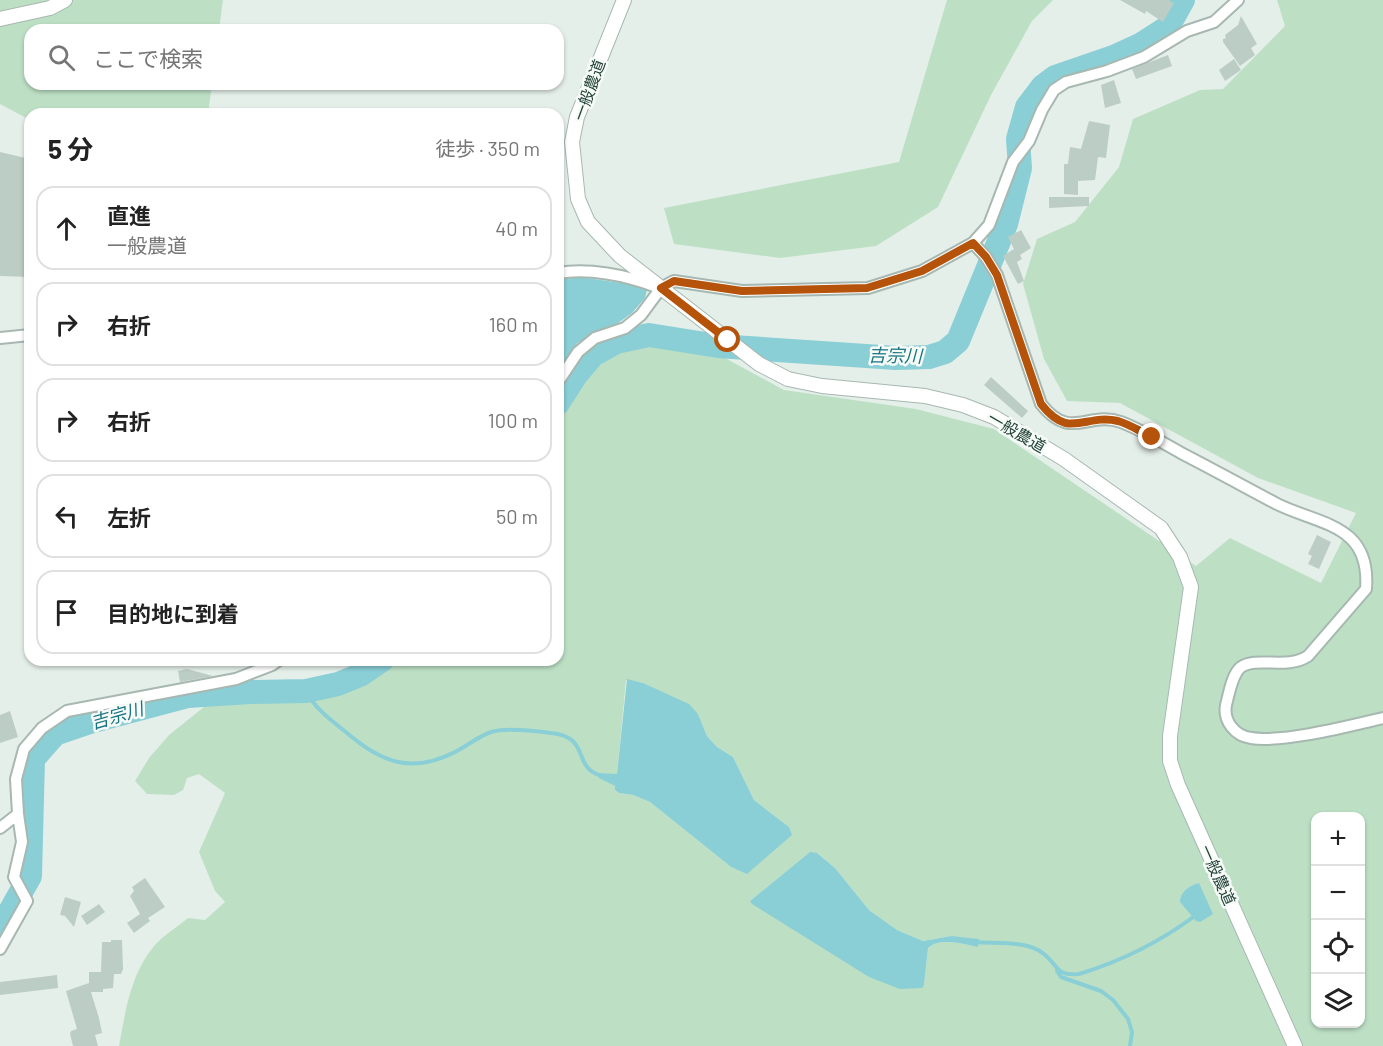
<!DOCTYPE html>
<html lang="ja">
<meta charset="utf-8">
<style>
:root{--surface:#fff;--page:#f6f6f6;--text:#222;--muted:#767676;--line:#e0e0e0}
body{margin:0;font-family:Barlow,"Noto Sans JP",sans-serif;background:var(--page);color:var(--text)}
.controls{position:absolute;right:18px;bottom:18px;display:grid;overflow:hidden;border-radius:12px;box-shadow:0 2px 4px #0004}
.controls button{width:54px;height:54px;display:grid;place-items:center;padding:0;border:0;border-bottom:2px solid var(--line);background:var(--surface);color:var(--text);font:30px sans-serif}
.stop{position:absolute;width:18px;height:18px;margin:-14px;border:4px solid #b45309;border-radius:50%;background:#fff}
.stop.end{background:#b45309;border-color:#fff;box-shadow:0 2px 6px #0008}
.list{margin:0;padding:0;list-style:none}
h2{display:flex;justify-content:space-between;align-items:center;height:78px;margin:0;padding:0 24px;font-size:26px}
h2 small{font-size:20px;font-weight:400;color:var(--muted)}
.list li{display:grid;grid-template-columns:39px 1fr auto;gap:18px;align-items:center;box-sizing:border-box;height:84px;margin:0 12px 12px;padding:0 12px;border:2px solid var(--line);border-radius:18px}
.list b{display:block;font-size:22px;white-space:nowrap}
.list p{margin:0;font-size:20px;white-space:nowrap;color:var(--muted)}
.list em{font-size:20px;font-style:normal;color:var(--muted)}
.icon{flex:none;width:33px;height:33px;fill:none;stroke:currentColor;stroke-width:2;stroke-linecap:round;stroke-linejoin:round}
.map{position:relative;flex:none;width:1383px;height:1046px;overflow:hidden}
.search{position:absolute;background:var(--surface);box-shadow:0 2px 4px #0004;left:24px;top:24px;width:540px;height:66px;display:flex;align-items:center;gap:15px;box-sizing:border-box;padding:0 21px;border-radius:18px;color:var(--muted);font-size:22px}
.panel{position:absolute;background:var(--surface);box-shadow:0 2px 4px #0004;left:24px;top:108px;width:540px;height:558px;border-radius:18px}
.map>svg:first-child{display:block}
</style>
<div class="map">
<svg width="1383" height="1046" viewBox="0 0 1383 1046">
<rect width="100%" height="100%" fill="#e5efea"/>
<path fill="#bde0c5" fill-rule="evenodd" d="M 0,0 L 223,0 L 219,30 L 30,30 L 30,84 L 212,84 L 208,114 L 30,114 L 30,120 L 0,104 Z
M 947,0 L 1053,0 L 1032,21 L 991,95 L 938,207 L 876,246 L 780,258 L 674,244 L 664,208 L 899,162 Z
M 1277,0 L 1383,0 L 1383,1046 L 119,1046 C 126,1008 132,965 162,938 C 170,931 180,925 188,918 L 205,920 L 225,902 L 215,891 L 199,852 L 225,793 L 199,774 L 187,778 L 183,790 L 174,795 L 147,794 L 135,781 L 149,758 L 169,735 L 204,707 L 321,695 L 366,683 L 395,660 L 558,660 L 558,423 L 594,369 L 620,352 L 649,346 L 725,358 L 784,390 L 916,409 L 994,429 L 1196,566 L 1230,538 L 1321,583 L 1356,513 L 1258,478 L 1120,403 L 1067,401 L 1044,359 L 1023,284 L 1037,239 L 1075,222 L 1119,167 L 1133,119 L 1200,90 L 1223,89 L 1285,26 ZM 626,680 L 643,683 L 698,714 L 707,736 L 717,747 L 733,757 L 754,800 L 789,827 L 747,873 L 731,867 L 650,802 L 633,795 L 619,793 L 615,790 L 615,786 L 599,773 L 617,775 ZM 1316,816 L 1360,816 L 1360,1024 L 1316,1024 ZM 809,853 L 817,853 L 835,868 L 869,910 L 897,930 L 923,941 L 951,936 L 978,946 C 963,944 940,937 928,948 L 924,985 L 750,901 Z"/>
<path fill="#8aced6" d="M 580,277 L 642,286 L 647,290 L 645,298 L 632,313 L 618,323 L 577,343 L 558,371 L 558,280 Z
M 627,679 L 643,683 L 689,704 L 698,714 L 707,736 L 717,747 L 733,757 L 754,800 L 789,827 L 792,835 L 747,874 L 731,867 L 650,802 L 633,795 L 619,793 L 615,790 L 615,786 L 599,778 L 598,773 L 617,774 Z
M 810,852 L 817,853 L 835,868 L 869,910 L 897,930 L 923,941 L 951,936 L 979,939 L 978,947 C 963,944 940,937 928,948 L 924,985 L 922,988 L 900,989 L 869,977 L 752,904 L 750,901 Z
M 1199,883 L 1213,914 L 1200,922 L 1196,921 L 1180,902 C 1180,892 1190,885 1199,883 Z"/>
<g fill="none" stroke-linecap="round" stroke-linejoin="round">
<path stroke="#8aced6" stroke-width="4" d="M 306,691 C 315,709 331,720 347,733 C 382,763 412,774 455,752 C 467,746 479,736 491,732 C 505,727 536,731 551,733 C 592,737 571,768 602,776
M 975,942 C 996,944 1027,940 1044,954 C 1059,966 1055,976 1079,974 C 1122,961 1160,942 1196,915
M 1057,971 L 1061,977 L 1101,991 L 1113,1000 L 1128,1019 L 1132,1032 L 1130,1046"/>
<path stroke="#8aced6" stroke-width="24" d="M 558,403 L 576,375 L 593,355 L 616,342 L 649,335 L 718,346 L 896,358 L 929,357 L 945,352 L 958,341 L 1006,224 L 1020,168 L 1018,139 L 1027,107 L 1043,86 L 1055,77 L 1116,56 L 1140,45 L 1168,27 L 1183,0
M 0,929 L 30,876 L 33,759 L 55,734 L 90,722 L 188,696 L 250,692 L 306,691 L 338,684 L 360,675 L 382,660"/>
</g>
<path fill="#bccdc5" d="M 1120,0 L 1168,0 L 1174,3 L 1163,22 L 1146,11 L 1145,14 Z
M 1241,16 L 1257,44 L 1251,48 L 1255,55 L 1240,66 L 1223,42 L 1223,39 L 1226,38 L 1225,35 L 1238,25 Z
M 1168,55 L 1172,66 L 1136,79 L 1132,69 Z
M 1234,59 L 1241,70 L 1225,81 L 1219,70 Z
M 1114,80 L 1121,103 L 1105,108 L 1101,85 Z
M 1089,121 L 1110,125 L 1106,158 L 1098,157 L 1095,180 L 1078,181 L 1078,195 L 1064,194 L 1064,164 L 1068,164 L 1070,147 L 1081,149 Z
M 0,152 L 30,159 L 30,277 L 0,276 Z
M 1049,197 L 1089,197 L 1089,206 L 1049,208 Z
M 1021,230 L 1031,248 L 1020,255 L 1022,259 L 1017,262 L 1024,281 L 1018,284 L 1003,256 L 1014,249 L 1008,237 Z
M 991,377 L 1028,411 L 1022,418 L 984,385 Z
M 1317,535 L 1331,542 L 1319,569 L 1308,564 L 1312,556 L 1308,554 Z
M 187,669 L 213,676 L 180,682 L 178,671 Z
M 10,711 L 18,737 L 0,743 L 0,715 Z
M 145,878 L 165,907 L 148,918 L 150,921 L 134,933 L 127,923 L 140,914 L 130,896 L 134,891 L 132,887 Z
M 65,897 L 81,902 L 74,927 L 65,916 L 60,915 Z
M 99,904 L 105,912 L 87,925 L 81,916 Z
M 111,940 L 122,940 L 123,969 L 121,974 L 114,974 L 113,988 L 103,989 L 103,992 L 91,992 L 99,1018 L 102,1033 L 95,1035 L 98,1046 L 73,1046 L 70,1034 L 71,1031 L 77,1029 L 66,991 L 89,983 L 89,972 L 101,972 L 102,942 L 111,942 Z
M 57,975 L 58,988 L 0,995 L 0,982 Z"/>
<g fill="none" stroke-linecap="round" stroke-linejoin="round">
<g stroke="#a7b8b1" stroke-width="14">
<path id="minor" d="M 973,243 L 986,257 L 997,275 L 1041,404 C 1071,442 1088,410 1121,422 C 1142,430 1163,443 1183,454 C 1214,470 1245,487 1277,504 C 1320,525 1371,524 1366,589 L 1308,656 C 1287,670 1257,656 1241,667 C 1232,674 1229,694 1226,705 C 1223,721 1235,736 1251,738 C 1283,743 1349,726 1383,718
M 558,273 C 589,268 625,275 654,286
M 0,338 L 30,335
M 558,382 L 578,352 L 595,338 L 625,328 L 641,315 L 661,288 L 674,281 L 742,291 L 868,288 L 922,271 L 973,243 L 989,225 L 1013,162 L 1029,141 L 1042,110 L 1054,90 L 1066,82 L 1107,71 L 1144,57 L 1187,31 L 1214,22 L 1238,0
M 0,828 L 18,814 L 16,779 L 24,749 L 42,728 L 67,711 L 236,679 L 272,665 L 279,660
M 0,949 L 27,901 L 14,877 L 22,842 L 18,814"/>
</g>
<g stroke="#a7b8b1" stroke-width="16">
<path id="tertiary" d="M 624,0 L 577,117 L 572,142 L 578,199 L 588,222 L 620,256 L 759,364 L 788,379 L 822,386 L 925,396 L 963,405 L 994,417 L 1064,459 L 1161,528 L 1180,557 L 1191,587 L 1170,736 L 1170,761 L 1178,785 L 1295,1046
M 0,19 L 50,8 L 65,0"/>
</g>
<use href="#minor" stroke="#fff" stroke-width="10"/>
<use href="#tertiary" stroke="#fff" stroke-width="14"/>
</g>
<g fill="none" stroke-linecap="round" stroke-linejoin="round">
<path stroke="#b45309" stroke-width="8" d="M 728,340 L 661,288 L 674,281 L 742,291 L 867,288 L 922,271 L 973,243 L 986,257 L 997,275 L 1041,404 C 1070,441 1084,413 1118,421 C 1129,424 1141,432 1152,437"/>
</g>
<g text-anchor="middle" stroke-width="5" stroke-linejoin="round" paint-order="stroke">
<g font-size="16" fill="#224238" stroke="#f6fbf8">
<text transform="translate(589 90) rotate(-70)" y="6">一般農道</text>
<text transform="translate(1017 432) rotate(30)" y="6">一般農道</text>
<text transform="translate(1218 875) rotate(66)" y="6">一般農道</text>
</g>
<g font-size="18" font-style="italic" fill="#197582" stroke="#f6fbf8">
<text transform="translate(895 356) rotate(1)" y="6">吉宗川</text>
<text transform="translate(117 716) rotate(-16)" y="6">吉宗川</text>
</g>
</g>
</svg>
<div class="controls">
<button>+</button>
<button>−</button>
<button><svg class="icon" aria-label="locate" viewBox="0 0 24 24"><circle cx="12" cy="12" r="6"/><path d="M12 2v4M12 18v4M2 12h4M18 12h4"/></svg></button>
<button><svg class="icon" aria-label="layers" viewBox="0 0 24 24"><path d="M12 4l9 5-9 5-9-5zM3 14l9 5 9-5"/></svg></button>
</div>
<div class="stop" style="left:728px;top:340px"></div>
<div class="stop end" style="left:1152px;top:437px"></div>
<div class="search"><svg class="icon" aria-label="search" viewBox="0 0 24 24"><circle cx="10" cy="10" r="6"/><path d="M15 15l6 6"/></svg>ここで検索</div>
<section class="panel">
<h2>5 分<small>徒歩 · 350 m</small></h2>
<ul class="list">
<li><svg class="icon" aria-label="ahead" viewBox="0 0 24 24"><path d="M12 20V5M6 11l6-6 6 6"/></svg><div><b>直進</b><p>一般農道</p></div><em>40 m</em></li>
<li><svg class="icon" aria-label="right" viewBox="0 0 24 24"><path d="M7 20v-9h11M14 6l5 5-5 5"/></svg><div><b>右折</b></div><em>160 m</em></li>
<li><svg class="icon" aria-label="right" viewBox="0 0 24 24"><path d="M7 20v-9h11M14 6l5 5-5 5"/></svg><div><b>右折</b></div><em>100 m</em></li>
<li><svg class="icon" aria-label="left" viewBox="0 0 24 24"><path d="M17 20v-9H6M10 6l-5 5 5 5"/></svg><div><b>左折</b></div><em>50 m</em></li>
<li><svg class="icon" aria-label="arrive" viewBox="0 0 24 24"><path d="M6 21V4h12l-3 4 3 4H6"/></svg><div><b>目的地に到着</b></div></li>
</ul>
</section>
</div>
